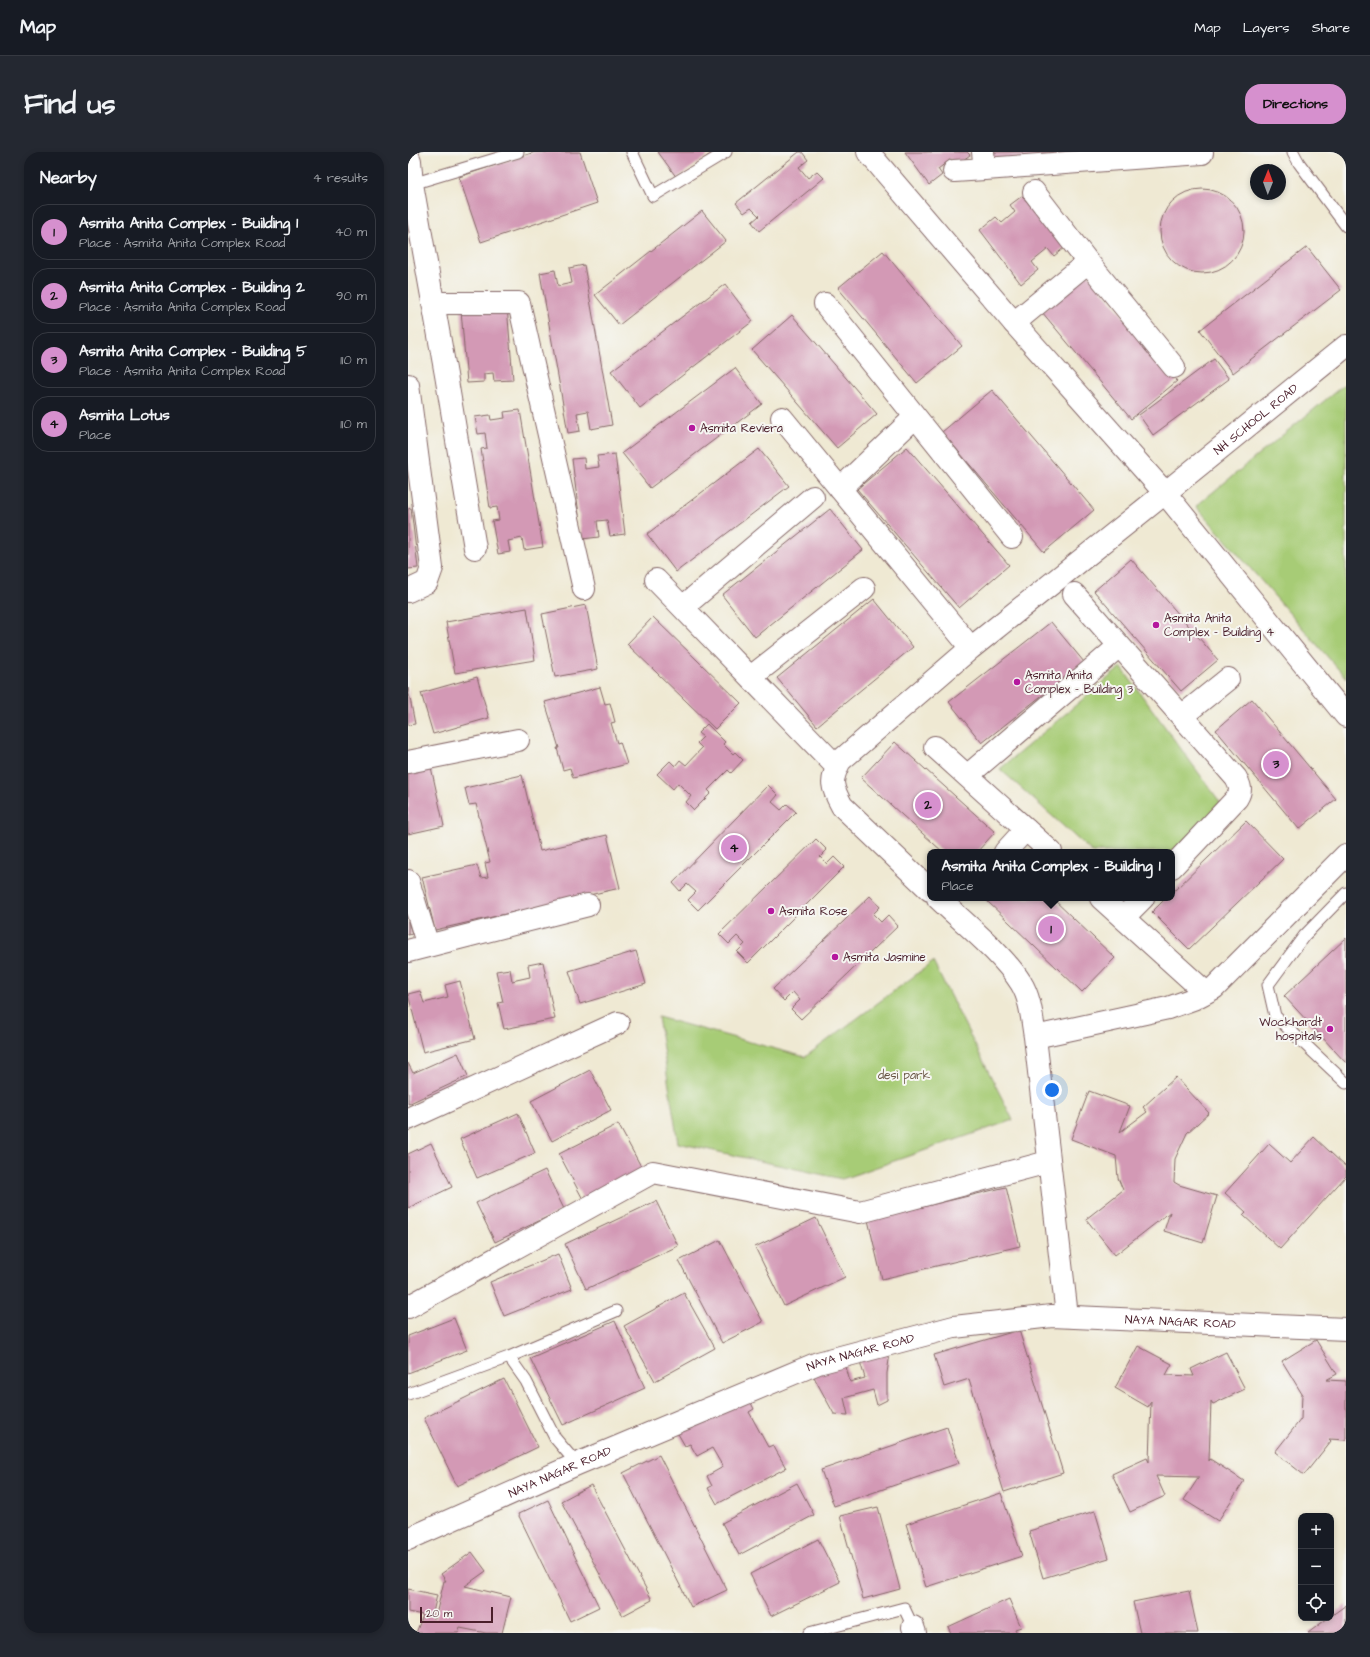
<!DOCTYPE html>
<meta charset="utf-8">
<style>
:root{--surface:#171b24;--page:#242831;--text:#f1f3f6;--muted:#9ea1a6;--line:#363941;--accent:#d690ce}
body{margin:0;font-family:"Architects Daughter",sans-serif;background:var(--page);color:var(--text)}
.controls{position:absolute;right:12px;bottom:12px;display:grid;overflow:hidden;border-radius:8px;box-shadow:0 2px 6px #0003}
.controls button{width:36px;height:36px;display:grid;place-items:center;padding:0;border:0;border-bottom:1px solid var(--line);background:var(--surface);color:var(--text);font:20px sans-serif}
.compass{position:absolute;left:842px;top:12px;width:36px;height:36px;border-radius:50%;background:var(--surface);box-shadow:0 2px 6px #0003;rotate:1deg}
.scale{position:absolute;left:12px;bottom:10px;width:73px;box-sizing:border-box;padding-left:4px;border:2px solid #4a1f2b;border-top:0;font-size:11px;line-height:14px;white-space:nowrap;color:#4a1f2b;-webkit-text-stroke:3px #f6f6f2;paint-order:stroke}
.you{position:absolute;left:644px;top:938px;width:14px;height:14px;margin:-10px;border:3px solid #fff;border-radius:50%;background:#1a73e8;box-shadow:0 0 0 6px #1a73e833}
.badge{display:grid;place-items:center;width:26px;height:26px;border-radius:50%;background:var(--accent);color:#111;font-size:13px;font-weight:700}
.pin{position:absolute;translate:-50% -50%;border:2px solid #fff;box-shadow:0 1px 4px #0006}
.popup{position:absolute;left:519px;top:697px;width:248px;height:52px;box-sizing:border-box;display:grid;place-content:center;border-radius:8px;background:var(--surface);filter:drop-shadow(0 1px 3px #0005);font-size:13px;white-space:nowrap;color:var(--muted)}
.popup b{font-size:15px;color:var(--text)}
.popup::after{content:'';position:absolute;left:50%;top:100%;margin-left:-8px;border:8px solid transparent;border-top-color:var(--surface)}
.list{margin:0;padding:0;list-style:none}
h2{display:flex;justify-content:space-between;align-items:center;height:52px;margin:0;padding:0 16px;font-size:17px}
h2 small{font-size:13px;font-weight:400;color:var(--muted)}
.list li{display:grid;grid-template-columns:26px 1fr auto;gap:12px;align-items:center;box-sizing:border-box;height:56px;margin:0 8px 8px;padding:0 8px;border:1px solid var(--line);border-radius:16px}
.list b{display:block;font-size:15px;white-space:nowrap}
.list p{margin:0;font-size:13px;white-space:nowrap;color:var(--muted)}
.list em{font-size:13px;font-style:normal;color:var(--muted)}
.icon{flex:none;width:22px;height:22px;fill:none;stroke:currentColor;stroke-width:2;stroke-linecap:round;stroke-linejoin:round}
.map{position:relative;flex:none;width:938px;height:1481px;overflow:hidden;border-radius:16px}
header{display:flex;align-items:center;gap:24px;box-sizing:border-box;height:56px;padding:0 20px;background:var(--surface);border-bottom:1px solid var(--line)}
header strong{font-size:19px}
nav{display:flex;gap:22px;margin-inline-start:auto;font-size:14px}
.intro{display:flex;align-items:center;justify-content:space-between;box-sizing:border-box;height:96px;padding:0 24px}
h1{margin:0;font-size:28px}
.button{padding:10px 18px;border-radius:16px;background:var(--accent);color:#111;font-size:14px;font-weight:700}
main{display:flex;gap:24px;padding:0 24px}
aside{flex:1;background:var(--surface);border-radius:16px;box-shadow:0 2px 6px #0003}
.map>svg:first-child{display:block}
</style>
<header>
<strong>Map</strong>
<nav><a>Map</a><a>Layers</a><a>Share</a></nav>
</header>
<div class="intro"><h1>Find us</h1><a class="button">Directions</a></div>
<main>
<aside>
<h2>Nearby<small>4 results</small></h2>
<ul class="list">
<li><span class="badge">1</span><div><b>Asmita Anita Complex - Building 1</b><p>Place · Asmita Anita Complex Road</p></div><em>40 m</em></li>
<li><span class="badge">2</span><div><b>Asmita Anita Complex - Building 2</b><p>Place · Asmita Anita Complex Road</p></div><em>90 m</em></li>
<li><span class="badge">3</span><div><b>Asmita Anita Complex - Building 5</b><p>Place · Asmita Anita Complex Road</p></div><em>110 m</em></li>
<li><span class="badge">4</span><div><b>Asmita Lotus</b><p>Place</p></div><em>110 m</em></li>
</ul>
</aside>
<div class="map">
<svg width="938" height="1481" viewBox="0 0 938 1481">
<rect width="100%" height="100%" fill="#f6f6f2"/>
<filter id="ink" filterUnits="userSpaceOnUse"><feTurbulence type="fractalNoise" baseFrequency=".025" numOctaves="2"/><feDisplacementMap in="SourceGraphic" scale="8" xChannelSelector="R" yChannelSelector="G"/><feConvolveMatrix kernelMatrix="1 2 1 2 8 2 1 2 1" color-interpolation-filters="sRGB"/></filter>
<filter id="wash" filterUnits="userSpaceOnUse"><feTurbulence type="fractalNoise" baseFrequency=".012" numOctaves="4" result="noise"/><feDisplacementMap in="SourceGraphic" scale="16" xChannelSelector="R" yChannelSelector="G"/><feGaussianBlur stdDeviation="0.9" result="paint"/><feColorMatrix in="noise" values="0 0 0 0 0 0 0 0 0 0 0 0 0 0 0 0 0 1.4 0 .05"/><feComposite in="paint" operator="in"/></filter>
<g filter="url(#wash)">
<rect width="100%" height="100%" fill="#efe9d3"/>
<path fill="#a7cc76" stroke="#787650" d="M 938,231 L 938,526 L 788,354 Z
M 713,515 L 815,654 L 764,700 L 684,700 L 592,617 Z
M 525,810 L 605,968 L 434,1027 L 270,991 L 250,865 L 397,905 Z"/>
<g id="blocks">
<path fill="#d399b5" d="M 127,0 L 172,0 L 189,51 L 73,90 L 51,25 Z
M 250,0 L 305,0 L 269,26 Z
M 391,0 L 394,0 L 400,8 L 391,15 L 400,26 L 409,19 L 416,26 L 351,79 L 344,70 L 351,64 L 343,56 L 336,61 L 328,51 Z
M 497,0 L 559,0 L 562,3 L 548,13 L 543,7 L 530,17 L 534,23 L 521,33 Z
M 583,0 L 683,0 L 585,12 Z
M752 79a42 42 0 1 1 84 0a42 42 0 1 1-84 0Z
M 614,44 L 657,95 L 646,104 L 640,97 L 624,110 L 630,118 L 613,132 L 572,78 L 588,65 L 594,71 L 607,60 L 602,53 Z
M 294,59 L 318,89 L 211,173 L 187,143 Z
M 899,95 L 933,138 L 825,221 L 792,178 Z
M 475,99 L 554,194 L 509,231 L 430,136 Z
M 176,113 L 204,273 L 183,277 L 180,259 L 169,261 L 172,279 L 160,281 L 132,121 L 147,118 L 150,134 L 164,131 L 161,116 Z
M 680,122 L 769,229 L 723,267 L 634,160 Z
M 317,132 L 345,169 L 232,256 L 203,219 Z
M 99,154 L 105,228 L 86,229 L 85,221 L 76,222 L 76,230 L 59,231 L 53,158 Z
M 384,163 L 469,262 L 429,296 L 344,198 Z
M 806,207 L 821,227 L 745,283 L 731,263 Z
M 327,216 L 354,252 L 242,336 L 214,301 Z
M 584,238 L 686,358 L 636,400 L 534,280 Z
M 112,258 L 135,395 L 116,398 L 114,386 L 100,389 L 102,400 L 90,402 L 84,369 L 91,368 L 89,355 L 82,356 L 73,297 L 79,296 L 77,281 L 70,282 L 67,265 L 82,263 L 83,268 L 97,266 L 96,260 Z
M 499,295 L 601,413 L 551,456 L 449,337 Z
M 351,297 L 381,334 L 268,420 L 239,382 Z
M 207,302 L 217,382 L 202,384 L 199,368 L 189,369 L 191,385 L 174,387 L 164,307 L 176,306 L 177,317 L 191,315 L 189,304 Z
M 3,356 L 10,416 L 0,417 L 0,357 Z
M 422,357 L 455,398 L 347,485 L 314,443 Z
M 723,407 L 810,508 L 773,539 L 686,439 Z
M 466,447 L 505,495 L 409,574 L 369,526 Z
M 178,453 L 190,517 L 147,525 L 134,462 Z
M 119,456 L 127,508 L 47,521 L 38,470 Z
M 245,465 L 333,551 L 307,577 L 219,492 Z
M 643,470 L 676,510 L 574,591 L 541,550 Z
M 69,525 L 81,566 L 25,582 L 13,541 Z
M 192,535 L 197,552 L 202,551 L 207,570 L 203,571 L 209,591 L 212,590 L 219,612 L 165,626 L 162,616 L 155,618 L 149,596 L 151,596 L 137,550 Z
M 0,536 L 7,572 L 0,573 Z
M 844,547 L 928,647 L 891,677 L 808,578 Z
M 299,572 L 317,590 L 315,592 L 325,602 L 327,600 L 335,608 L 323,621 L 320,618 L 300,638 L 303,641 L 286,658 L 278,650 L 283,644 L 270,631 L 265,637 L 249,622 L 262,609 L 267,614 L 272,608 L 278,613 L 294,596 L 289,591 L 295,585 L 290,581 Z
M 487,590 L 587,680 L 569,700 L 535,700 L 453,626 Z
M 23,615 L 36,674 L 0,682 L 0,620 Z
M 114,623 L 132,699 L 199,683 L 212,736 L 27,778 L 14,725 L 69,713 L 73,726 L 80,725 L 77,711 L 82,710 L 68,652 L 61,653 L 57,636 Z
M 360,633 L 370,643 L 364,650 L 373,658 L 379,652 L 388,660 L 290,758 L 280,748 L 288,740 L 279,732 L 272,739 L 265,731 Z
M 838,669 L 875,707 L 781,797 L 744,760 L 758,746 L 764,746 L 764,741 Z
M 408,687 L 419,698 L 412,705 L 419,712 L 426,705 L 436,715 L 340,811 L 329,800 L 337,792 L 329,784 L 321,792 L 311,782 Z
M 462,744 L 472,755 L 465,762 L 473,770 L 480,763 L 490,774 L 393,867 L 383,857 L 392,848 L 385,840 L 376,849 L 365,837 Z
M 580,746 L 644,746 L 707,806 L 674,840 L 578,748 Z
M 0,769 L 4,782 L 0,783 Z
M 938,786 L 938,911 L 876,844 Z
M 228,799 L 238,832 L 172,852 L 161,819 Z
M 135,810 L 147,867 L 96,877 L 90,851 L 95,850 L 88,819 L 102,817 L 104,829 L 122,825 L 120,813 Z
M 52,829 L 67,887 L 15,900 L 0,842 L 12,839 L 16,851 L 40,845 L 37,833 Z
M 50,901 L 60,924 L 0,952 L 0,911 L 5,921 Z
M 182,918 L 203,958 L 144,989 L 123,949 Z
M 768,925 L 801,961 L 779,981 L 767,1007 L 766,1030 L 771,1033 L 809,1044 L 795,1091 L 756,1079 L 762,1060 L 707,1103 L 678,1067 L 715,1038 L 710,1026 L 708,1004 L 663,987 L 681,939 L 722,954 L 712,980 L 739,960 L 735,955 Z
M 110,961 L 127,1001 L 69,1026 L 52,987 Z
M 210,972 L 236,1020 L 177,1051 L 151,1002 Z
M 906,985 L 938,1015 L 938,1024 L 872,1097 L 835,1063 L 838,1060 L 817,1041 L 861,992 L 882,1011 Z
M 23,991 L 44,1035 L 0,1056 L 0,1002 Z
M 137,1018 L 156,1057 L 87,1090 L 68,1051 Z
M 598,1035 L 612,1094 L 474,1127 L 460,1068 Z
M 248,1049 L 270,1094 L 178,1137 L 157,1092 Z
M 408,1066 L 437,1125 L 376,1154 L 347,1095 Z
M 312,1088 L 355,1170 L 314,1191 L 271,1109 Z
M 150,1102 L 164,1137 L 96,1164 L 82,1130 Z
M 276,1141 L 307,1196 L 247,1229 L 216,1174 Z
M 46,1166 L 59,1198 L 0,1221 L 0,1184 Z
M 207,1169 L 237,1236 L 155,1273 L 122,1206 Z
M 611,1178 L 655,1321 L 596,1340 L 561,1227 L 536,1235 L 526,1203 Z
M 908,1188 L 929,1222 L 918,1228 L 938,1229 L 938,1288 L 921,1287 L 923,1289 L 896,1323 L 867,1300 L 893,1267 L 894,1242 L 874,1209 Z
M 730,1194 L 764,1212 L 758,1223 L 786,1224 L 783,1217 L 818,1200 L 837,1237 L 805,1252 L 803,1249 L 801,1309 L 802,1307 L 836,1329 L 810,1369 L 776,1348 L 791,1325 L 748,1324 L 757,1344 L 722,1360 L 704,1322 L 739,1306 L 741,1310 L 743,1249 L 740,1255 L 707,1236 Z
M 477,1195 L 481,1208 L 479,1221 L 479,1248 L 469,1253 L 465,1238 L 436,1246 L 440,1263 L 426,1262 L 407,1227 L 404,1214 L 436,1207 L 442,1230 L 457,1226 L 450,1203 Z
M 96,1227 L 130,1295 L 49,1334 L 16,1266 Z
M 339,1243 L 346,1257 L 341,1260 L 360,1295 L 365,1293 L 378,1316 L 309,1352 L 300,1336 L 304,1334 L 299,1324 L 315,1315 L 304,1296 L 289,1304 L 282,1292 L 277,1294 L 269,1280 Z
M 539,1275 L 551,1311 L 426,1354 L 413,1318 Z
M 251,1303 L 319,1438 L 283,1455 L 215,1321 Z
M 389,1331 L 406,1363 L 331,1403 L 314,1371 Z
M 183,1333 L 244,1448 L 214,1464 L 153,1349 Z
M 593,1341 L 614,1404 L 518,1435 L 498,1372 Z
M 140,1348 L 191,1455 L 162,1469 L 110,1362 Z
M 470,1355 L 492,1437 L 455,1447 L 432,1364 Z
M 687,1359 L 701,1406 L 635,1426 L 621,1379 Z
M 410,1387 L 432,1430 L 363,1464 L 342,1422 Z
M 64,1400 L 78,1419 L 57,1434 L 103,1445 L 94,1481 L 78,1481 L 52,1476 L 50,1481 L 8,1481 L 15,1463 L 0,1460 L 0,1437 L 29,1443 L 24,1465 L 27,1467 L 36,1429 L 38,1429 L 33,1422 Z
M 781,1439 L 790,1481 L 732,1481 L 725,1450 Z
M 601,1447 L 613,1475 L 607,1477 L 609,1481 L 543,1481 L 540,1475 Z
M 938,1453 L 938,1481 L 900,1481 L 920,1466 L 923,1466 L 923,1464 Z"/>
</g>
</g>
<g filter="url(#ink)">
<use href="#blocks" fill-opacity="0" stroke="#846666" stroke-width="1"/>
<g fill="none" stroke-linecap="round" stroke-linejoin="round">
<g stroke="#846666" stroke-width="13">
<path id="lane" d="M 224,0 L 245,44 L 318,0
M 885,0 L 891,11 L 938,74
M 4,32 L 110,0
M 938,741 L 896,784 L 860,833 L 867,864 L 938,931
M 101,1205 L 208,1159
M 0,1242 L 101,1205 L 118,1229 L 147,1286 L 169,1312
M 401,1481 L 496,1456 L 505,1475"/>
</g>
<g stroke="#846666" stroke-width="24">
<path id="street" d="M 575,0 L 577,17 L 794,1 L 794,0
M 0,4 L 2,9 L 4,32 L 38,223 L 67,396
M 546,19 L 577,17
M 626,40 L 680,110
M 25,151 L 111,151 L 176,437
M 417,152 L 604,385
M 606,171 L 680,110 L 766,215
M 0,233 L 24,416 L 19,430 L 0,439
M 374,266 L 563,496
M 432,337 L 507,265
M 248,428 L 429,615
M 666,442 L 828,626 C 832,634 834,638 829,646 L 764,715
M 275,455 L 405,345
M 343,525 L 456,436
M 774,564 L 820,527
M 527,595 L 643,700
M 0,610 L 110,588
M 559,624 L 711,494
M 597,700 L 618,677
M 0,729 L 20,794
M 522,738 L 434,654 C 423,634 422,629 432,609 L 563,496 L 757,341
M 530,746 C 556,771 595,802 613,831 C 623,847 624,868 627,885 L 659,1164
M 693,746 L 797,840
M 715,766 L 735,746
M 0,799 L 180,753
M 627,885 L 760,856 L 785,847 L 806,836 L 938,703
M 0,967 L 210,871
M 0,1155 L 245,1020 L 452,1060 L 640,1010
M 505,1475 L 507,1481"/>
</g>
<g stroke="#846666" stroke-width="24">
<g id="secondary">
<path d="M 460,0 L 606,171 L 757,341 L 938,564"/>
<path id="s1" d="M 757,341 L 938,194"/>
<path id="s2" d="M 0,1387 L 169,1312 L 410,1211 L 546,1175 L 644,1164 L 938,1177"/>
</g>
</g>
<use href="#lane" stroke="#fff" stroke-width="11"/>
<use href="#street" stroke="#fff" stroke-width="22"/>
<use href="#secondary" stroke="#fff" stroke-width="22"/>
</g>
</g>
<g fill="#b5179e" stroke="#f6f6f2" stroke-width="1.5">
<circle cx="284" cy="276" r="4"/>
<circle cx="748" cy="473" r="4"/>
<circle cx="609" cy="530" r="4"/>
<circle cx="363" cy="759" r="4"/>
<circle cx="427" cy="805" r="4"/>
<circle cx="922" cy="877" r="4"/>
</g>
<g text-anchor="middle" stroke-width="4" stroke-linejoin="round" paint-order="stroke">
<g font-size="12" fill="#4a1f2b" stroke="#f6f6f2">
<text dy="4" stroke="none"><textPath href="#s1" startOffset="117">NH SCHOOL ROAD</textPath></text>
<text dy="4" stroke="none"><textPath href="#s2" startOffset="814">NAYA NAGAR ROAD</textPath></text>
<text dy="4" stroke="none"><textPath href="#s2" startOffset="490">NAYA NAGAR ROAD</textPath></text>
<text dy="4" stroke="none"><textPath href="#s2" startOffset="166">NAYA NAGAR ROAD</textPath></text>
</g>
<g font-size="12" fill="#4a1f2b" stroke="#f6f6f2" text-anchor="start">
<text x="292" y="280">Asmita Reviera</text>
<text x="756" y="470">Asmita Anita<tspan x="756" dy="14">Complex - Building 4</tspan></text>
<text x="617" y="527">Asmita Anita<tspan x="617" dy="14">Complex - Building 3</tspan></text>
<text x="371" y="763">Asmita Rose</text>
<text x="435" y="809">Asmita Jasmine</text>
<text x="914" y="874" text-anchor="end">Wockhardt<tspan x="914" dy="14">hospitals</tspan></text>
</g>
<g font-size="12" fill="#665342" stroke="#f6f6f2">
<text x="496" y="927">desi park</text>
</g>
</g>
</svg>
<div class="controls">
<button>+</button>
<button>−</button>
<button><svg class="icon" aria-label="locate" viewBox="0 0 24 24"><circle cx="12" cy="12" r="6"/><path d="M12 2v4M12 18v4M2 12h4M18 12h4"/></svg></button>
</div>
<svg class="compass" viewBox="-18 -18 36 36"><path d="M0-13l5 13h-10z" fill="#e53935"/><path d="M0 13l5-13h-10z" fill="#9ea1a6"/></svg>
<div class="scale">20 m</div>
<div class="you"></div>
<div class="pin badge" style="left:643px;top:777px">1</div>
<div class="popup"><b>Asmita Anita Complex - Building 1</b>Place</div>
<div class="pin badge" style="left:520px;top:653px">2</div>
<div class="pin badge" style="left:868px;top:612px">3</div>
<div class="pin badge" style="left:326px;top:696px">4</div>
</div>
</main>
